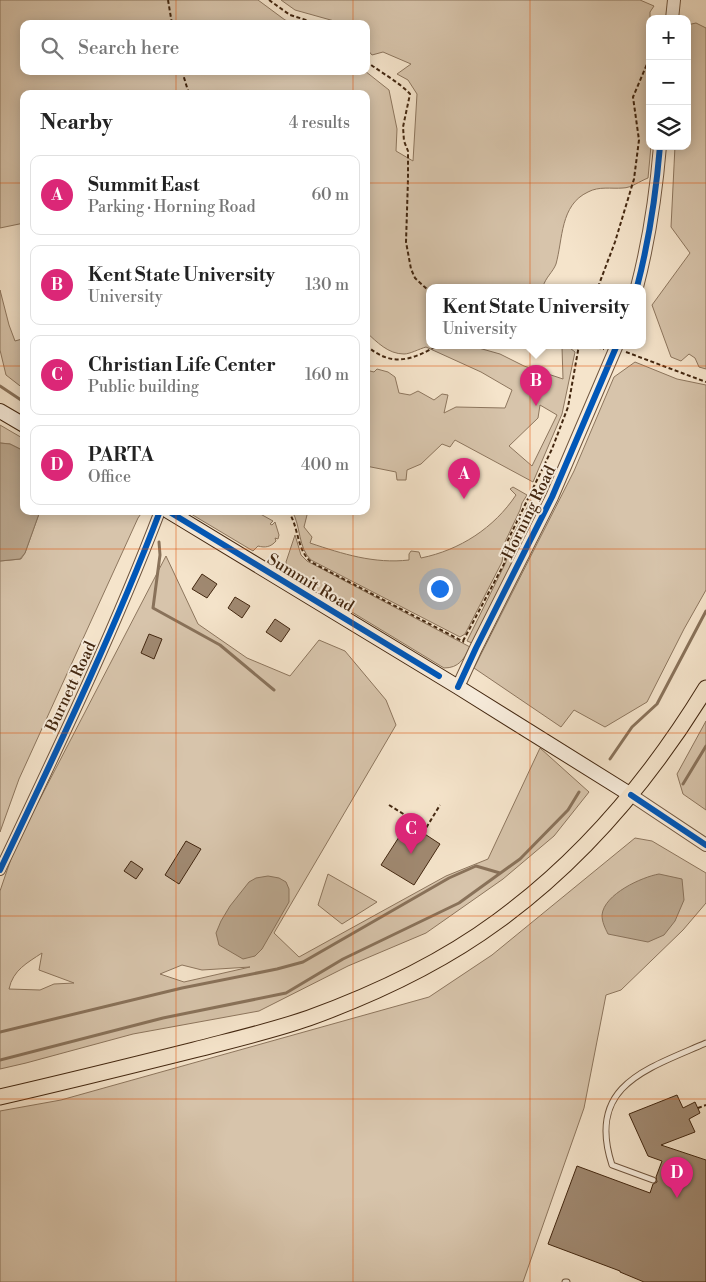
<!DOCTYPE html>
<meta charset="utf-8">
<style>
:root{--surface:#fff;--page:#f6f6f6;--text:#222;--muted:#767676;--line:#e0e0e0;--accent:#db2777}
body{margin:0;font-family:"Libre Bodoni",serif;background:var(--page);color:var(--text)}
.controls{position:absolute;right:15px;top:15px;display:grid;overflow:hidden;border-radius:10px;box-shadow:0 2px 12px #0003}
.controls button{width:45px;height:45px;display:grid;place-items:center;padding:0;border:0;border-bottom:1px solid var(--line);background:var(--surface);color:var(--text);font:25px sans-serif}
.you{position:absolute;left:439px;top:588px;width:18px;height:18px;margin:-12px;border:4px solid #fff;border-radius:50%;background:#1a73e8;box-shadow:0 0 0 8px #1a73e833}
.badge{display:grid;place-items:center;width:32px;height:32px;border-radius:50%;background:var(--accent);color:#fff;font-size:16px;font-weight:700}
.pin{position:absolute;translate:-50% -41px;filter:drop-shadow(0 1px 2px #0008)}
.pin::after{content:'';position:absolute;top:26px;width:18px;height:15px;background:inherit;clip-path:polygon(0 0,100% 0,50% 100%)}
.popup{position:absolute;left:426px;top:284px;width:220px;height:65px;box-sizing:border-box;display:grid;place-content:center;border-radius:10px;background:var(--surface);filter:drop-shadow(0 1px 4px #0005);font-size:16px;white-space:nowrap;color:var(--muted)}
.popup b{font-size:19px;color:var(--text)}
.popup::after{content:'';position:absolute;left:50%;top:100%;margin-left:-10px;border:10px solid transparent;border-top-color:var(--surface)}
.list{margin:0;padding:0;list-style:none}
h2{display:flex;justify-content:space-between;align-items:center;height:65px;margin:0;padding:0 20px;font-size:21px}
h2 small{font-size:16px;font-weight:400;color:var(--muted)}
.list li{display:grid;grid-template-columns:32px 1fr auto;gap:15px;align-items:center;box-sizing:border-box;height:80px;margin:0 10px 10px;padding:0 10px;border:1px solid var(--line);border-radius:10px}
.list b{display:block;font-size:19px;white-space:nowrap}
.list p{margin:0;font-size:16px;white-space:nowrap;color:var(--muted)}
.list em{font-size:16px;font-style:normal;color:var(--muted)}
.icon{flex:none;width:28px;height:28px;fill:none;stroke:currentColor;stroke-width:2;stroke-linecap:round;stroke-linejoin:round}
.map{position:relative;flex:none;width:706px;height:1282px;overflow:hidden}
.search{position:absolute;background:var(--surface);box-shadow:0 2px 12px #0003;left:20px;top:20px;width:350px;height:55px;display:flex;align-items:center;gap:12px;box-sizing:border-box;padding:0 18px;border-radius:10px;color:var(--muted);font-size:19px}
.panel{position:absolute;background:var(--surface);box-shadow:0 2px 12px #0003;left:20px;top:90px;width:350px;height:425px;border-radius:10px}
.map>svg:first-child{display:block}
</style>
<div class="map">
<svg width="706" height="1282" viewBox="0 0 706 1282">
<rect width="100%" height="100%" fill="#f5e4cb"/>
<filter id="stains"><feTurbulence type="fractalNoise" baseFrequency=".004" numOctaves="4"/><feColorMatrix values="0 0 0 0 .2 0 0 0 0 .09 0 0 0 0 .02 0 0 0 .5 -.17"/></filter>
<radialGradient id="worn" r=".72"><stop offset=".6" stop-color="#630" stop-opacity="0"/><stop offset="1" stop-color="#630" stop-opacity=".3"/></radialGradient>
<path fill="#d7c4ab" stroke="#8d765e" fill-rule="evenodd" d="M 0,0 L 258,0 L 285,20 L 298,24 L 24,24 L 24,71 L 365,71 L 389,90 L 397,129 L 396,151 L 413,161 L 417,94 L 408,80 L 397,74 L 411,64 L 383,52 L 372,55 L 366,48 L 366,24 L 345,24 L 295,10 L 281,0 L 640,0 L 654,6 L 650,12 L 650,19 L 651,146 L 648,178 C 640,181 631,188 623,188 C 611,189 599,186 588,192 C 560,205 563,239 556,264 C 553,272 545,278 543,287 L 430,287 L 430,345 L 468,345 L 500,354 L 524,366 L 563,379 L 562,347 L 570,348 L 575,352 L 562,414 L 533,482 L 455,440 L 450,447 L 442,444 L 421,464 L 407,470 L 406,480 L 397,480 L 396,472 L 366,466 L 366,370 L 374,372 L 377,369 L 388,372 L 395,377 L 399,393 L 410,395 L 418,391 L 434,400 L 442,394 L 448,395 L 444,413 L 456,407 L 505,408 L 512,390 L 481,372 L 426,347 C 419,349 410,354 404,354 C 388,354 377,342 366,332 L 366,94 L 24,94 L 24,223 L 0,228 ZM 540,405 L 557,415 L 532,466 L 509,446 L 538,418 Z
M 696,23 L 706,28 L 706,369 L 699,367 L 695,358 L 689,354 L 681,361 L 671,357 L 652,305 L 690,253 L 671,227 L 675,146 L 687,146 L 687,25 Z
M 0,290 L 9,325 L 15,341 L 22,339 L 24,350 L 21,352 L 24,358 L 24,389 L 6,375 L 0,350 Z
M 635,362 L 677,379 L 706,385 L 706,590 L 684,629 L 647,702 L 605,727 L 574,710 L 561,727 L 474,668 L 574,471 L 614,377 Z
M 0,425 L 24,439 L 24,451 L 10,444 L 0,443 Z
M 513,487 L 527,495 L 522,503 L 520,510 L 505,542 L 502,562 L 465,634 L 460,637 L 311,560 C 298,548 301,526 292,511 L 308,511 L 304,527 L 312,537 L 310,543 C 343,554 374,564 409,560 L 409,554 L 411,551 L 419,552 L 421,558 C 460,550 494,528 516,495 L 510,489 Z
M 531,500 L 534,504 L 535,513 L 537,514 L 472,643 L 467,641 L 506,562 L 510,541 Z
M 40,511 L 143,511 L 138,518 L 19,779 L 0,832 L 0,561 L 21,559 L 25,553 Z
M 186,511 L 255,511 L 273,521 L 270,524 L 272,525 L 275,522 L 279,535 L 278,539 L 275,538 L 276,541 C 271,547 265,548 258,546 L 253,551 Z
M 295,535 L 301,555 L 307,561 L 470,647 C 464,659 459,668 444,668 L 286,572 L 288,569 L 286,562 Z
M 166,556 L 198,624 L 247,658 L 290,676 L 319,640 L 345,651 L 386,700 L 396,725 L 274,933 L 299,957 L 446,876 L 488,859 L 540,748 L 589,792 L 554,836 L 503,879 L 426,933 L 348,966 L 259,1011 L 133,1034 L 26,1063 L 0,1069 L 0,891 L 15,847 ZM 42,953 L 39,970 L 74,983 L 54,984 L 40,990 L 9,989 C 13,970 27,963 42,953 ZM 182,965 L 202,970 L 250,967 L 184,982 L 160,974 Z
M 706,721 L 706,810 L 683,794 L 677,774 Z
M 635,838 L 652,841 L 706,873 L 706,903 L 683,930 L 621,990 L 606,995 L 584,1108 L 523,1282 L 0,1282 L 0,1111 L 61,1100 L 429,997 L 492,955 Z
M 328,874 L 377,902 L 342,924 L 318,905 Z"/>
<path fill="#b8a48b" stroke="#89725a" d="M 0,443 L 10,444 L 24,451 L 24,511 L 40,511 L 25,553 L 20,559 L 0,561 Z
M 659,874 L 682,879 L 684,900 L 675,921 L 664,935 L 648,942 L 608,934 C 605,928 602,922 602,915 C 604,894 642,877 659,874 Z
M 268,876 L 279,878 L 286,882 L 289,889 L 289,902 L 262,949 L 255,956 L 243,959 L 219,945 L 216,933 L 221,921 L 230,906 L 249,882 L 256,878 Z"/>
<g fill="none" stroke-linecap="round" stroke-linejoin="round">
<path stroke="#89725a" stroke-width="3" d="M 0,386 L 24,402
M 159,542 L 160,555 L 153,608 L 220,645 L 274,690
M 610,759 L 632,727 L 657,704 L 706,611
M 683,784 L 706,746
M 0,1032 L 182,988 L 277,969 L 303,962 L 449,878 L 476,866 L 500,873
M 0,1060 L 163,1018 L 286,993 L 343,959 L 459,903 L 520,859 L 568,810 L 579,792"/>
</g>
<path fill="#a08971" stroke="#432710" d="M 202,574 L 217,584 L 207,598 L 192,589 Z
M 235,597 L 250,606 L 242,618 L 228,608 Z
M 275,619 L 290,629 L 281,642 L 266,632 Z
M 149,634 L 162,639 L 154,659 L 141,653 Z
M 408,823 L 440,844 L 414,885 L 381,865 Z
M 186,841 L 201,849 L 179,884 L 165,875 Z
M 131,861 L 143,869 L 136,879 L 124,871 Z
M 677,1095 L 683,1108 L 695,1102 L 700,1113 L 689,1119 L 695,1132 L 661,1145 L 706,1160 L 706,1282 L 644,1282 L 620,1272 L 620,1271 L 548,1244 L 577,1166 L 650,1193 L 653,1184 L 657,1182 L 656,1177 L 662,1161 L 648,1156 L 629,1114 Z"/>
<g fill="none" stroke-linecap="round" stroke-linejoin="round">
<g stroke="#70563f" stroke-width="7">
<path id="service" d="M 653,1180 L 612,1165 C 586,1085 647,1069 706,1043
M 565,1282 L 567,1282"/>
</g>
<g stroke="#70563f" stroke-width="12">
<path id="minor" d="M 0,870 C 56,752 113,634 160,511"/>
</g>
<g stroke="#70563f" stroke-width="14">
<path id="tertiary" d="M 672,19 L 674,0
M 637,287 C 649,241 656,194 660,146
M 458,687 L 476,648 L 552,497 L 617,345
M 631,795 L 706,845"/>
</g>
<g stroke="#432710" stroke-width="16">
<path id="secondary" d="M 0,411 L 24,425
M 168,511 L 458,687 L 631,795"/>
</g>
<g stroke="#432710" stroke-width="17">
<path id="primary" d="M 0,1097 C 65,1082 130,1066 194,1050 C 232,1040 272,1031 309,1018 C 375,994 441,963 498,921 C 583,859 651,778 706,688"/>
</g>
<path stroke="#432710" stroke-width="2" stroke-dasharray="4 2.5" stroke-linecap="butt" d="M 168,0 L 172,24
M 269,0 L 290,15 L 319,24
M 366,61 C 381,73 398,81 410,94 L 403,127 L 404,141 L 408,151 L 408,179 L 406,242 L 411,269 L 415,278 L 430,292
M 182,71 L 189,94
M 598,287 L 615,242 L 634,179 L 639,140 L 633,97 L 650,57
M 366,345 C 391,368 413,360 438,345
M 584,345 L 604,349
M 626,352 L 706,382
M 288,511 C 299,526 296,549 311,562 L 464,642
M 463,641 L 505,562 L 507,542 L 552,449 L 568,407 L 579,345
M 389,805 L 426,828
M 423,833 L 440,805
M 698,1108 L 706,1105"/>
<use href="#service" stroke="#f8eddd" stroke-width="5"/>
<use href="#minor" stroke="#f8eddd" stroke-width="10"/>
<use href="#tertiary" stroke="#f8eddd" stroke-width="12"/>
<use href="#secondary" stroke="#f8eddd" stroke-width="14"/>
<use href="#primary" stroke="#f5e4cb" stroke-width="15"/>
<g stroke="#f8eddd" stroke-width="9">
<path id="cycleway" d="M 637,287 C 649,241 656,194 660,146
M 168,511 L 439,676
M 458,687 L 476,648 L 552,497 L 617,345
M 631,795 L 706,845
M 0,870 C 56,752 113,634 160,511"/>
</g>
<use href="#cycleway" stroke="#0057b8" stroke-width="6"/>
</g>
<path fill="none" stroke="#e0560c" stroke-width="1" stroke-opacity="0.55" d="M 176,0 L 176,24M 353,0 L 353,24M 530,0 L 530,1282M 176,71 L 176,94M 353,71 L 353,94M 0,183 L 24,183M 366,183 L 706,183M 0,366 L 24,366M 366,366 L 706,366M 176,511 L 176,1282M 353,511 L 353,1282M 0,549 L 706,549M 0,733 L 706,733M 0,916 L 706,916M 0,1099 L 706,1099"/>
<g text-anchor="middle" stroke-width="4" stroke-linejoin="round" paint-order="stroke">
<g font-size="16" fill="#432710" stroke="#f8eddd">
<text transform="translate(528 512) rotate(-64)" y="6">Horning Road</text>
<text transform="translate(311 582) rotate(31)" y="6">Summit Road</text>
<text transform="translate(70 686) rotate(-65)" y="6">Burnett Road</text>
</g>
</g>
<rect width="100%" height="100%" filter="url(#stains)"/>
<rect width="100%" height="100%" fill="url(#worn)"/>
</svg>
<div class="controls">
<button>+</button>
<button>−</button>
<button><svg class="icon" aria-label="layers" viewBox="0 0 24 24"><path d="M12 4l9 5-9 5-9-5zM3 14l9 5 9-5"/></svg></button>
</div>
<div class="you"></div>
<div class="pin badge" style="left:464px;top:499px">A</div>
<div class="pin badge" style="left:536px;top:406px">B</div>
<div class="popup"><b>Kent State University</b>University</div>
<div class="pin badge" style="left:411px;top:854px">C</div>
<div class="pin badge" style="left:677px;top:1198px">D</div>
<div class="search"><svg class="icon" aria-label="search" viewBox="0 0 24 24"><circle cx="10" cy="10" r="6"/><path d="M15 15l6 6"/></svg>Search here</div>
<section class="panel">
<h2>Nearby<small>4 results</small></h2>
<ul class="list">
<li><span class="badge">A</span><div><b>Summit East</b><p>Parking · Horning Road</p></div><em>60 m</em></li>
<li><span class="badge">B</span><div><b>Kent State University</b><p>University</p></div><em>130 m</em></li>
<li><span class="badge">C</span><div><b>Christian Life Center</b><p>Public building</p></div><em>160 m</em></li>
<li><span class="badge">D</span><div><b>PARTA</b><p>Office</p></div><em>400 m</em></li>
</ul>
</section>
</div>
